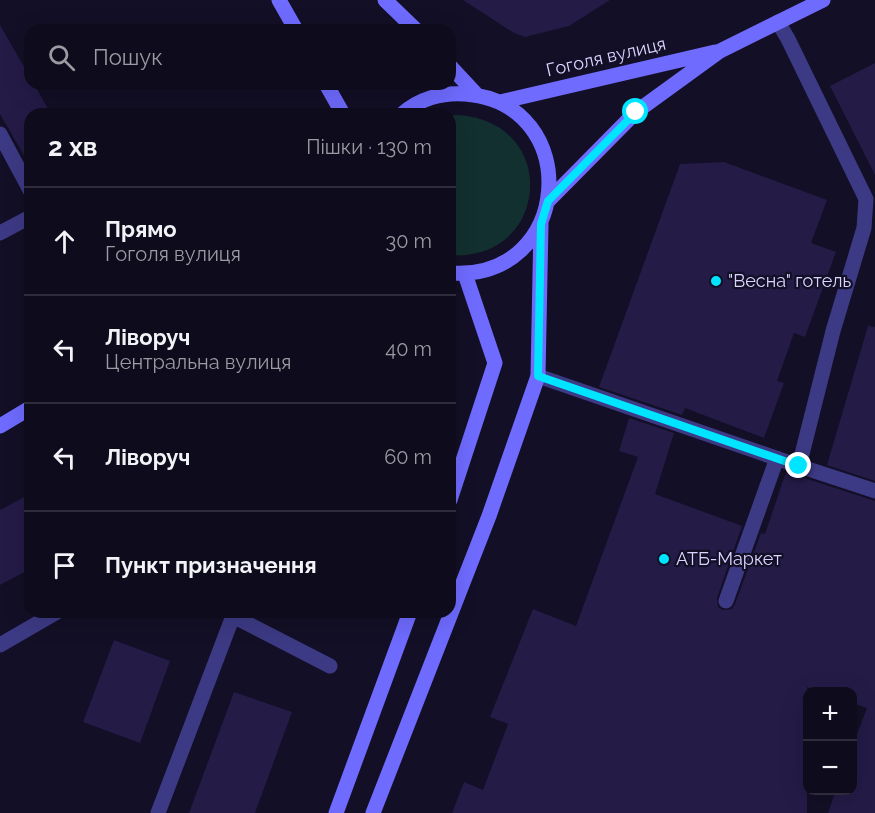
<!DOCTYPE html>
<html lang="uk">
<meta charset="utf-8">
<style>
:root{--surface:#0e0b1c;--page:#1c1929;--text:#f1f3f6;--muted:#9b9ba3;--line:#2e2b3b}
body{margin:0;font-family:Raleway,sans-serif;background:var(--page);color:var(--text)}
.controls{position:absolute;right:18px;bottom:18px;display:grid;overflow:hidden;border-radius:12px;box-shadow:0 6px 24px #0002}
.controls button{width:54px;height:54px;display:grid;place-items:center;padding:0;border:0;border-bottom:2px solid var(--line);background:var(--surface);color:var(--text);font:30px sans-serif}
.stop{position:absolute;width:18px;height:18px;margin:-14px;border:4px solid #00e5ff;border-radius:50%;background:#fff}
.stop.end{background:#00e5ff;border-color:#fff;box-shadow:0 2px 6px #0008}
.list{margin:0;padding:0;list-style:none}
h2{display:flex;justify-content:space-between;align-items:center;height:78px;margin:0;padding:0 24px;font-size:26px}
h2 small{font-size:20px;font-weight:400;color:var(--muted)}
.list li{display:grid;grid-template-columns:39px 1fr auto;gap:18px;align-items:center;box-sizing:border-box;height:108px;padding:0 24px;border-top:2px solid var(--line)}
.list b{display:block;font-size:22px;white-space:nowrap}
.list p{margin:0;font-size:20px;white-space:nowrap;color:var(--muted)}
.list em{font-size:20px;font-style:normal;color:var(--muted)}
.icon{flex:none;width:33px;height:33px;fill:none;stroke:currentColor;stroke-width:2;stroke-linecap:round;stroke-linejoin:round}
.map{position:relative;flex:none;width:875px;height:813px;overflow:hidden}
.search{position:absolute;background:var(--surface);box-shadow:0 6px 24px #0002;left:24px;top:24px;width:432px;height:66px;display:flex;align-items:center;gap:15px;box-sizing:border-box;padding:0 21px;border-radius:18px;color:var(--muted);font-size:22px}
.panel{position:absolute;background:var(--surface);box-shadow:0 6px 24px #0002;left:24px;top:108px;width:432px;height:510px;border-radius:18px}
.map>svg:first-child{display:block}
</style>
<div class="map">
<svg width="875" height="813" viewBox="0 0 875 813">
<rect width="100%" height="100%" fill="#130f26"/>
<path fill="#12302f" d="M 457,115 C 562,121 549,263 450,255 L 450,116 Z"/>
<path fill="#241b47" d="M 463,0 L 610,0 L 569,26 L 525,37 L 514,33 Z
M 0,25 L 30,77 L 30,84 L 34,84 L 51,114 L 30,114 L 30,166 L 0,114 Z
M 875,63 L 875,175 L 830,86 Z
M 724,162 L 827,200 L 811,243 L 836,252 L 805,337 L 794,333 L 777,381 L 784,383 L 764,438 L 685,408 L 682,415 L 599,387 L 680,164 Z
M 868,326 L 875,327 L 875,481 L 827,465 Z
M 629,418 L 674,433 L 655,494 L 742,526 L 717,598 L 718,607 L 723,610 L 732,609 L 735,604 L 761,533 L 765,534 L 786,472 L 875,501 L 875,813 L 828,813 L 836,790 L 852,790 L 852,747 L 867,708 L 852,703 L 852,692 L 820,692 L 807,687 L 807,813 L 452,813 L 464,782 L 483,790 L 508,724 L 490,717 L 533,609 L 576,626 L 638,457 L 619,451 Z
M 30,494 L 30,569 L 0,585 L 0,510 Z
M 114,640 L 170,661 L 140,743 L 83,722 Z
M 234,692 L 292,712 L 255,813 L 189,813 Z"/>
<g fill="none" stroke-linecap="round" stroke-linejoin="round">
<path stroke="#3d3a85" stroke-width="15" d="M 0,134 L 30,190
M 0,233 L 30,217
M 538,376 L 799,466 L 833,331 L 864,228 L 866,199 L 788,39 L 778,22
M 799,466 L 875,491
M 726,601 L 777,458
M 233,616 L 330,666
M 0,645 L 57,612
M 158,813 L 233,616 L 229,612"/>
<path stroke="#6f6bff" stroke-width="15" d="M 279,0 L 296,30
M 385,0 L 416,30
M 450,66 L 477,95
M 326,84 L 343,114
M 500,102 L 715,52
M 402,114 C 419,99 442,92 465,94 C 585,103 573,282 450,273
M 548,201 L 636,112 L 720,51 L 823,0
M 0,426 L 30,408
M 450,500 L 495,363 L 465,274
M 336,813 L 410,612
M 373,813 L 489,516 L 538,376 L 541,224"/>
</g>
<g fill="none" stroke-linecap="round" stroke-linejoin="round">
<path stroke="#00e5ff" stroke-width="8" d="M 636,112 L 548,201 L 541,224 L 538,376 L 799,466"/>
</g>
<g fill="#00e5ff" stroke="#130f26" stroke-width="2">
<circle cx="716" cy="281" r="6"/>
<circle cx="664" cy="559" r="6"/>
</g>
<g text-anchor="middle" stroke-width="4.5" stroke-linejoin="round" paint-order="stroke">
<g font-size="18" fill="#d9d4ff" stroke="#130f26">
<text transform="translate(606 57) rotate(-13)" y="6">Гоголя вулиця</text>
</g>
<g font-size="18" fill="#d9d4ff" stroke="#130f26" text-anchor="start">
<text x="728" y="287">"Весна" готель</text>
<text x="676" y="565">АТБ-Маркет</text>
</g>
</g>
</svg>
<div class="controls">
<button>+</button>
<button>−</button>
</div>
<div class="stop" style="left:636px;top:112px"></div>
<div class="stop end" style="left:799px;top:466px"></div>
<div class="search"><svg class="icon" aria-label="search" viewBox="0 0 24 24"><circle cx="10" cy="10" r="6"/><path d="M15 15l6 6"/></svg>Пошук</div>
<section class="panel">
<h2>2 хв<small>Пішки · 130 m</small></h2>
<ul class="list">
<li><svg class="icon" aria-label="ahead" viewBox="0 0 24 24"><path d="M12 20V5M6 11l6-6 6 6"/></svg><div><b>Прямо</b><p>Гоголя вулиця</p></div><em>30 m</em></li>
<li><svg class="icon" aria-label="left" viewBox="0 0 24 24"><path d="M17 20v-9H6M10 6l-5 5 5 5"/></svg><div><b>Ліворуч</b><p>Центральна вулиця</p></div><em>40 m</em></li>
<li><svg class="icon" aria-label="left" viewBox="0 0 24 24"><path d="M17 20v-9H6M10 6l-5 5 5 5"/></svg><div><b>Ліворуч</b></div><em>60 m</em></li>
<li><svg class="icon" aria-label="arrive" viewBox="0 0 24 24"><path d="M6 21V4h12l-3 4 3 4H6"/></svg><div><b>Пункт призначення</b></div></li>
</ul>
</section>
</div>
